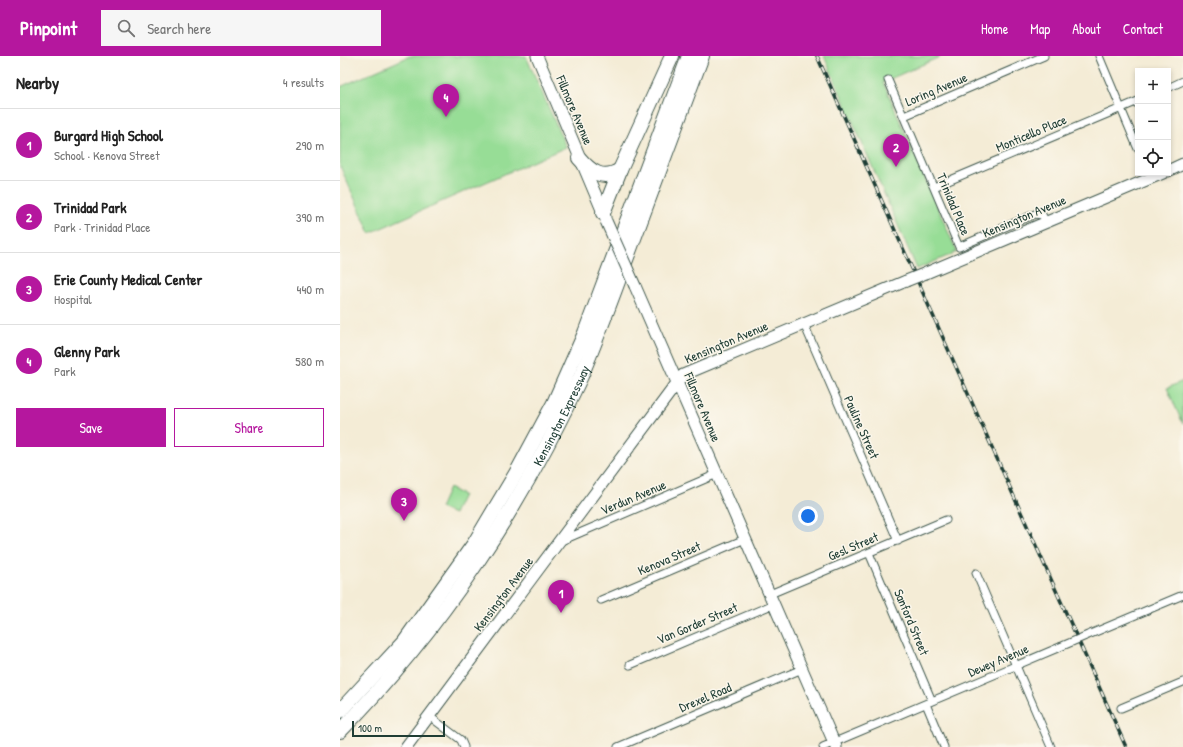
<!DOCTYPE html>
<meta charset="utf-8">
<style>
:root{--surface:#fff;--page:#f6f6f6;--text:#222;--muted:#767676;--line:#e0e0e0;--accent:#b5179e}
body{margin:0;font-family:"Patrick Hand",sans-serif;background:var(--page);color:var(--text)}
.controls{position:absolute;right:12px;top:12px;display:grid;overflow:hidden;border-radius:0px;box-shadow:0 2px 6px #0003}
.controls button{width:36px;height:36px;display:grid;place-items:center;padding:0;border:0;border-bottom:1px solid var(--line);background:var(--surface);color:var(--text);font:20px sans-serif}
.scale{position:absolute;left:12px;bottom:10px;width:93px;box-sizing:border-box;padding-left:4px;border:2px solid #1f3d34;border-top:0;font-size:11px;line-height:14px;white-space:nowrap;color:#1f3d34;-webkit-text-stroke:3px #fbf7ec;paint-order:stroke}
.you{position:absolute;left:468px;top:460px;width:14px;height:14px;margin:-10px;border:3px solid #fff;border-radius:50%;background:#1a73e8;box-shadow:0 0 0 6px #1a73e833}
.badge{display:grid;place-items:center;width:26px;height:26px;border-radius:50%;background:var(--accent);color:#fff;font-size:13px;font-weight:700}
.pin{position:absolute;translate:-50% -33px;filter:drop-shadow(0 1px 2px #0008)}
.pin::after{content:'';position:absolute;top:21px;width:14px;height:12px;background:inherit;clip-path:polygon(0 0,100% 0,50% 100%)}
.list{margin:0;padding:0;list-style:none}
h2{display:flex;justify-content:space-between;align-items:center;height:52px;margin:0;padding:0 16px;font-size:17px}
h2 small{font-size:13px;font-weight:400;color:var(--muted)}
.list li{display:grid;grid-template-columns:26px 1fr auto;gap:12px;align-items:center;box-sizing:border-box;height:72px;padding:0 16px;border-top:1px solid var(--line)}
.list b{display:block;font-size:15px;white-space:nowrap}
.list p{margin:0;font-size:13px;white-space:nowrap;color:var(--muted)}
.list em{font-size:13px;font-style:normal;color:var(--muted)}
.actions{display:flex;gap:8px;padding:12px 16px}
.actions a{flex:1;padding:9px 0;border:1px solid var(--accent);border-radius:0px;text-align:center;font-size:14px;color:var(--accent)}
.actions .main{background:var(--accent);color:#fff}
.icon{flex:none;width:22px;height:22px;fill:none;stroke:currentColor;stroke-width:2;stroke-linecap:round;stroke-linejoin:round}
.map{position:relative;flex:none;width:843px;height:691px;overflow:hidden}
header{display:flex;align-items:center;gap:24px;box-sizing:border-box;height:56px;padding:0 20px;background:var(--accent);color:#fff}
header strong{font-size:19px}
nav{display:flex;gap:22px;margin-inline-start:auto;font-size:14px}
.search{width:280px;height:36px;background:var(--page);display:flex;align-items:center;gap:10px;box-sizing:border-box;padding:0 14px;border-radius:0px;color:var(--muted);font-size:15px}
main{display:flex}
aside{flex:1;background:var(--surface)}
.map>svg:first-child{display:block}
</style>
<header>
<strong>Pinpoint</strong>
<div class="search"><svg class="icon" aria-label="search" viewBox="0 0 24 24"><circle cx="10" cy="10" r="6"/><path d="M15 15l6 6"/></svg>Search here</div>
<nav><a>Home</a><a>Map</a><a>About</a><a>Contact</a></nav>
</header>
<main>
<aside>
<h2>Nearby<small>4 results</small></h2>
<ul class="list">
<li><span class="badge">1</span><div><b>Burgard High School</b><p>School · Kenova Street</p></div><em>290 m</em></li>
<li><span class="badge">2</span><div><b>Trinidad Park</b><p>Park · Trinidad Place</p></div><em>390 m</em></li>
<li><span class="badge">3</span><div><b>Erie County Medical Center</b><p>Hospital</p></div><em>440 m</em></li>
<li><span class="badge">4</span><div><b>Glenny Park</b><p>Park</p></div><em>580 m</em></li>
</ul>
<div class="actions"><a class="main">Save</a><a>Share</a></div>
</aside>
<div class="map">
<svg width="843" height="691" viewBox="0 0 843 691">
<rect width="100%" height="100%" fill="#fbf7ec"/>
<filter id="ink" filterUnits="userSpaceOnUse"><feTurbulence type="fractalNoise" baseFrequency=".025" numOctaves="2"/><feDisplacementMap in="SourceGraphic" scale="8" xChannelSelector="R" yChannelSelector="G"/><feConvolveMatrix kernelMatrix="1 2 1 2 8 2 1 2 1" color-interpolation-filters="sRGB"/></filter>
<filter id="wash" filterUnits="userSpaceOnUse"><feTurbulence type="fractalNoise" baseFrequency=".012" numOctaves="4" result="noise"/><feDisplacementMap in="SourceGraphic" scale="16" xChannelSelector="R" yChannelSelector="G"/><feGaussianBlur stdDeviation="0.9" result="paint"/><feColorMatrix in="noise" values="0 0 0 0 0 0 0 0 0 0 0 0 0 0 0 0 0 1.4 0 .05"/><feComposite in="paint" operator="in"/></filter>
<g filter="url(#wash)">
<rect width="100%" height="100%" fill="#f4ecd6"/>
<path fill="#97dd96" stroke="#5b8d65" d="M 70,0 L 186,0 L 226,91 L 30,177 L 0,110 L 0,31 Z
M 484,0 L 602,0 L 543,26 L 617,196 L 577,213 Z
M 843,325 L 843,368 L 827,332 Z
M 109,432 L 123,439 L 114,458 L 100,452 Z"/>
</g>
<g filter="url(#ink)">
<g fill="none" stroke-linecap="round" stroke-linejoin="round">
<g stroke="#3f574c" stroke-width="9">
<path id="street" d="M 759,0 L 798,93
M 548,24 L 619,191 L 695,158 L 702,159 L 706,166
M 828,32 L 843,25
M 564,60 L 704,0
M 594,131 L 798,45
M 464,268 L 558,485
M 221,485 L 377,418
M 529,497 L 592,645
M 636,517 L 711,691
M 430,538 L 606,464
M 261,544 L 405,483
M 748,579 L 843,539
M 290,609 L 434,548
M 586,648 L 604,691
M 781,652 L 843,626
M 89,660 L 121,684 L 124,691
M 278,691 L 462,613
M 483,691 L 720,591"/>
</g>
<g stroke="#3f574c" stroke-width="13">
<path id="secondary" d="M 197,0 L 265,161
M 828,115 L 843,108
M 586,217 L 823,117
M 295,230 L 496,691
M 66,691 L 343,319 L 566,225"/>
</g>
<g stroke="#3f574c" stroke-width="16">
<g id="highway">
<path d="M 239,102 C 251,116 263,125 280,114"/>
<path d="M 263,157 L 280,114 L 332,0"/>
<path d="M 0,655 L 64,586 L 134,488 L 178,414 L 214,347 L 245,277 L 349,0"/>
<path id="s1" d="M 0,675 C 100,574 182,449 241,320 C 259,278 274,236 290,193 C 314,129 338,64 362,0"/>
</g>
</g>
<use href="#street" stroke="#fff" stroke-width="7"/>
<use href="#secondary" stroke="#fff" stroke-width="11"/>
<use href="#highway" stroke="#fff" stroke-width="14"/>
<g stroke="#1f3d34" stroke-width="3.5">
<path id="rail" d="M 477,0 L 786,691"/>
</g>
<use href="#rail" stroke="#fbf7ec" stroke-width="2" stroke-dasharray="6" stroke-linecap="butt"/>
<g stroke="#3f574c" stroke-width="9" stroke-linecap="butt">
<path id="street-bridge" d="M 720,591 L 748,579"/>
</g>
<g stroke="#3f574c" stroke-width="13" stroke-linecap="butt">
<path id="secondary-bridge" d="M 266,165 L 295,230
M 566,225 L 586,217"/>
</g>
<use href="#street-bridge" stroke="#fff" stroke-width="7"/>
<use href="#secondary-bridge" stroke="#fff" stroke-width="11"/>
</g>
</g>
<g text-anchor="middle" stroke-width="3" stroke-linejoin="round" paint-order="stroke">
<g font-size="13" fill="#1f3d34" stroke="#fbf7ec">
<text transform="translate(596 33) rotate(-23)" y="5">Loring Avenue</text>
<text transform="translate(235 54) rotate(67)" y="5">Fillmore Avenue</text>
<text transform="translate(691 77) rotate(-23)" y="5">Monticello Place</text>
<text transform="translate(614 148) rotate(67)" y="5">Trinidad Place</text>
<text transform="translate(684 160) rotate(-23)" y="5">Kensington Avenue</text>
<text transform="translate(386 286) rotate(-23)" y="5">Kensington Avenue</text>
<text transform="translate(363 351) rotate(67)" y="5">Fillmore Avenue</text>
<text dy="5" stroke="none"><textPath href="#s1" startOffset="387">Kensington Expressway</textPath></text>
<text transform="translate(522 371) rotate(66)" y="5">Pauline Street</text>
<text transform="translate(293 441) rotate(-23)" y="5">Verdun Avenue</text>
<text transform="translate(513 490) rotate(-23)" y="5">Gesl Street</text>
<text transform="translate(329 502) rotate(-23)" y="5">Kenova Street</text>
<text transform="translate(163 538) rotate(-53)" y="5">Kensington Avenue</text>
<text transform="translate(572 566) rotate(67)" y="5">Sanford Street</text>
<text transform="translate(357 567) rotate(-23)" y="5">Van Gorder Street</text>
<text transform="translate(658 604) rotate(-23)" y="5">Dewey Avenue</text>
<text transform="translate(365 641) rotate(-23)" y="5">Drexel Road</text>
</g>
</g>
</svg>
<div class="controls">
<button>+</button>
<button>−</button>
<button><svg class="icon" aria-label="locate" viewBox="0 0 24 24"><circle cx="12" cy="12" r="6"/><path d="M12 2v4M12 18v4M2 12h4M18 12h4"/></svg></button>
</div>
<div class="scale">100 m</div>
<div class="you"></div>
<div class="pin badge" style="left:221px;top:557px">1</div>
<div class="pin badge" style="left:556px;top:111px">2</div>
<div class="pin badge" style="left:64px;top:465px">3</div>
<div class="pin badge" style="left:106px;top:61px">4</div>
</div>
</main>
